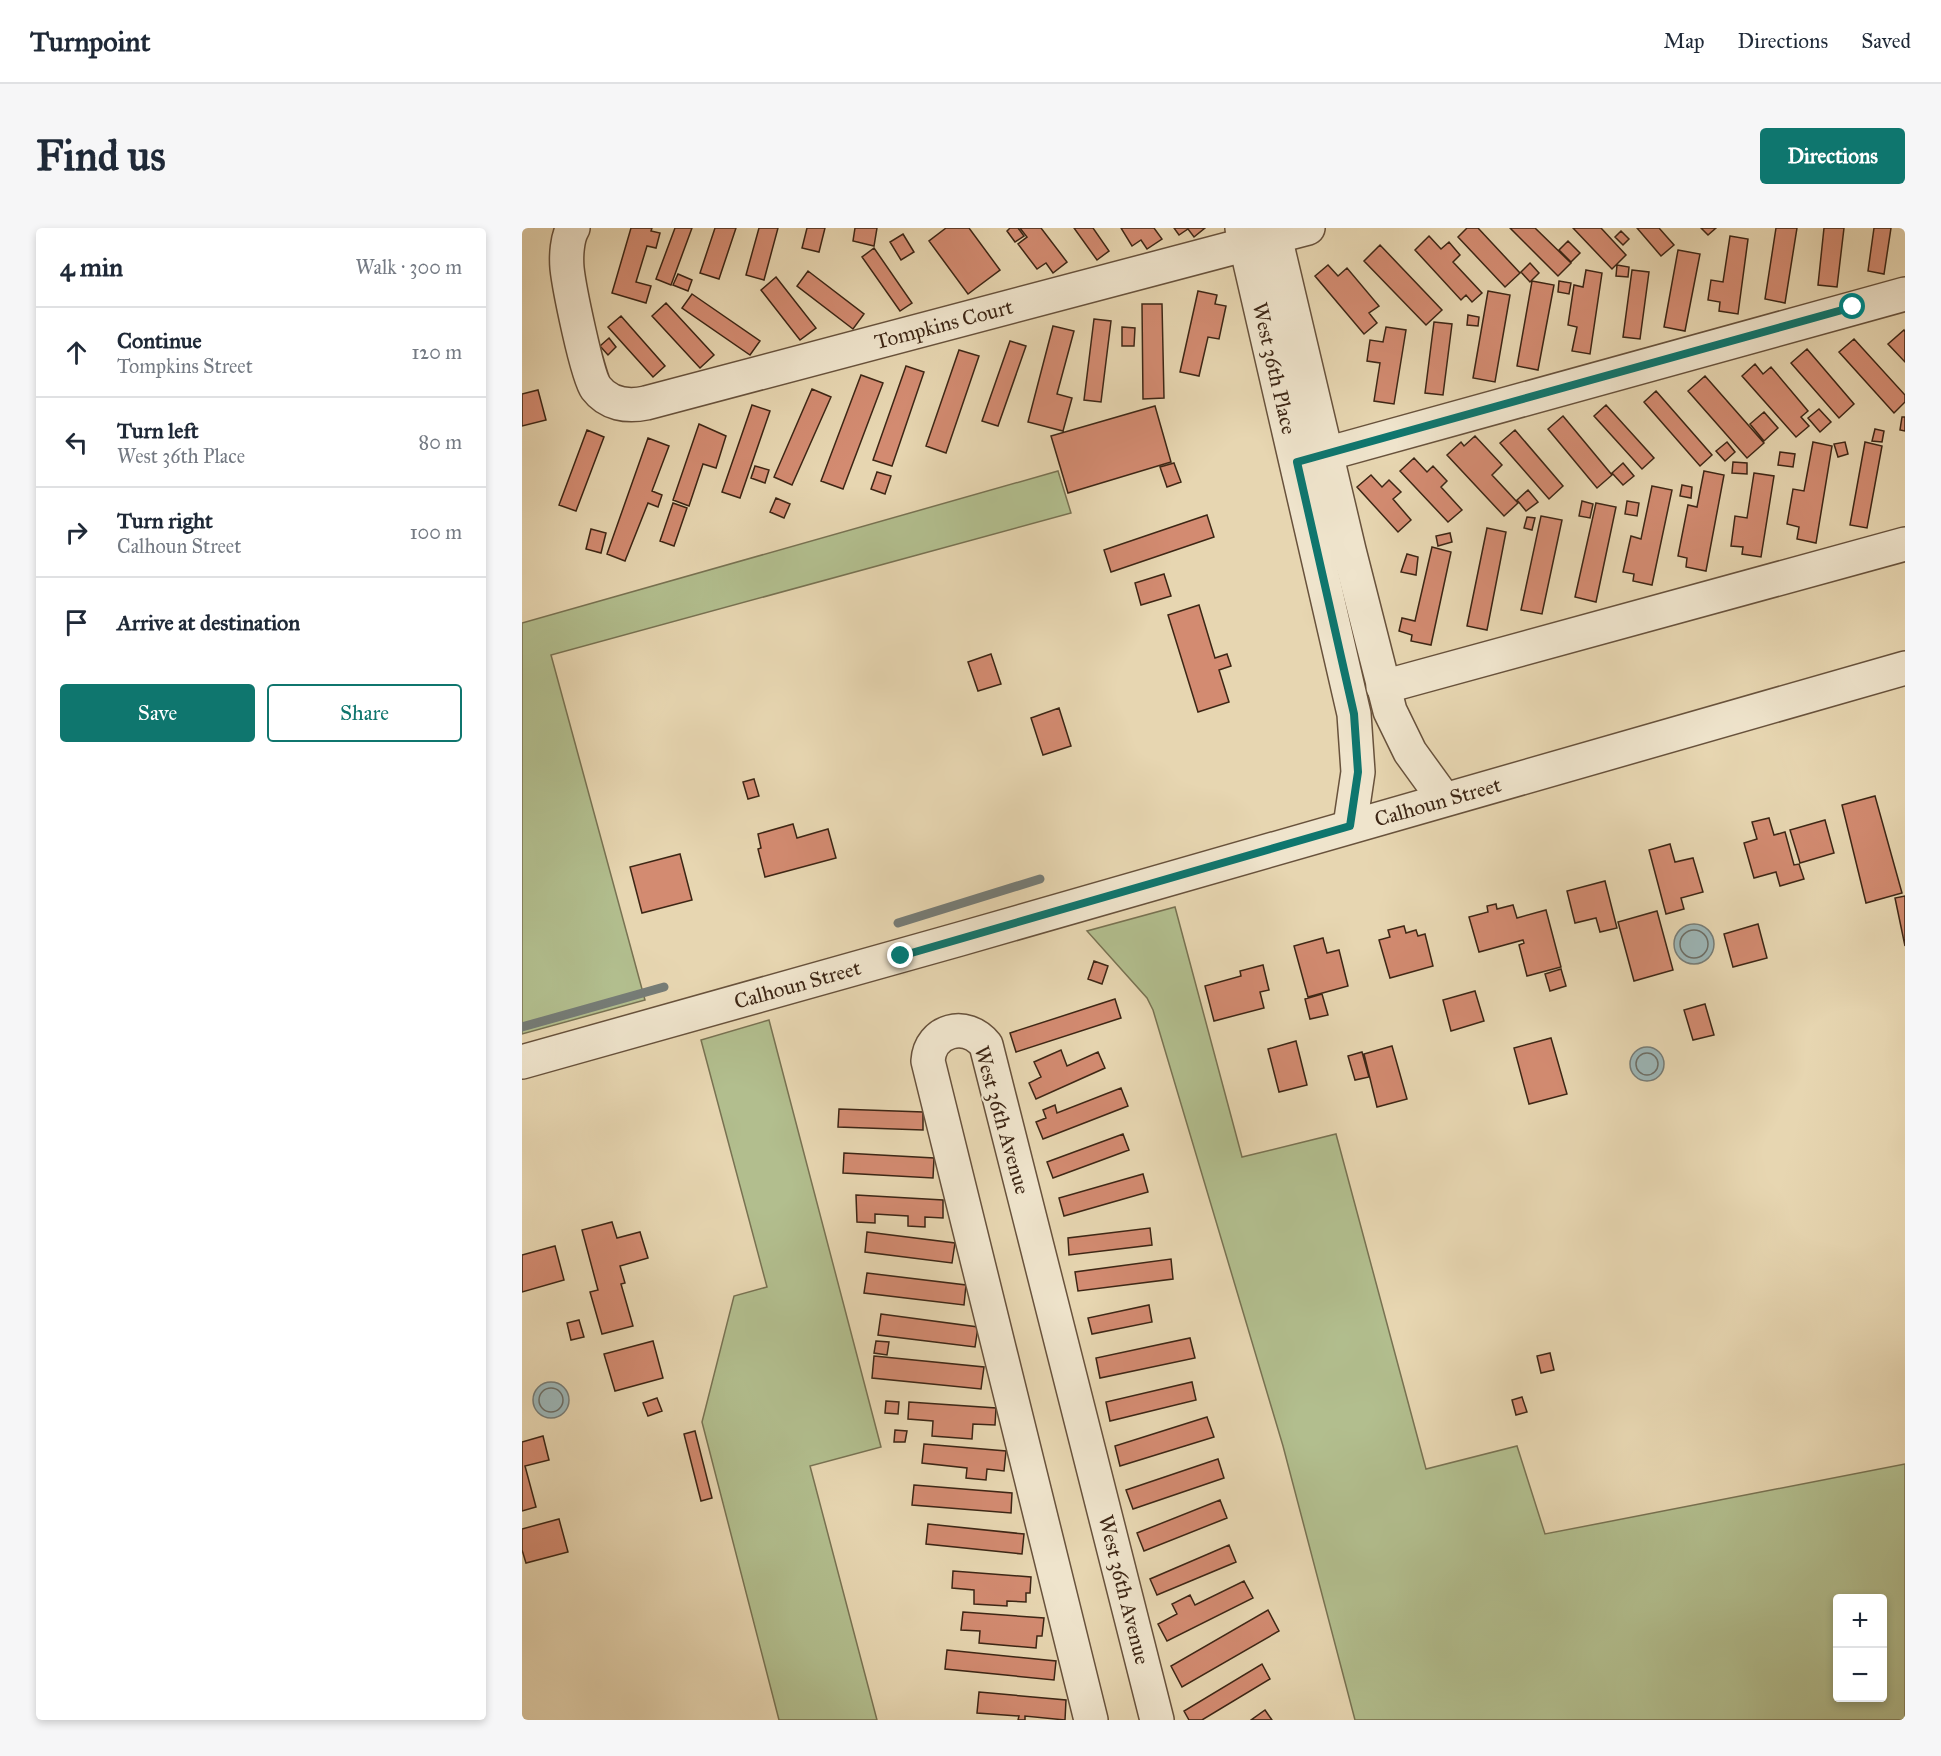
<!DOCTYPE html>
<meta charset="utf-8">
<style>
:root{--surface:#fff;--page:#f6f6f7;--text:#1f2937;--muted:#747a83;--line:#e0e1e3;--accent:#0f766e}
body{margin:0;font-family:"IM FELL Great Primer",serif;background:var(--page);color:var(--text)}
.controls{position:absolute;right:18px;bottom:18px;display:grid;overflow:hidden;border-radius:6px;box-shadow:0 3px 9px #0003}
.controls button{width:54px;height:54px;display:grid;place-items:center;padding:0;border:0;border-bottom:2px solid var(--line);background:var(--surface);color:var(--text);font:30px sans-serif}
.stop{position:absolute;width:18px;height:18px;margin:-14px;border:4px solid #0f766e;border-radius:50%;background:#fff}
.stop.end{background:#0f766e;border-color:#fff;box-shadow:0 2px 6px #0008}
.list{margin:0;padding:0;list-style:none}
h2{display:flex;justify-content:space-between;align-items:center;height:78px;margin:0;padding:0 24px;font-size:26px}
h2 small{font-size:20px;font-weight:400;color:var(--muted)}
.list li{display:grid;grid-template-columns:39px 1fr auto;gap:18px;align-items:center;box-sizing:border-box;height:90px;padding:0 24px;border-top:2px solid var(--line)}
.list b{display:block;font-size:22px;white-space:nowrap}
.list p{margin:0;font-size:20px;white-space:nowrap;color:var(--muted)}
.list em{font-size:20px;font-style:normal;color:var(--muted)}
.actions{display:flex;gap:12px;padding:18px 24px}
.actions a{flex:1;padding:14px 0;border:2px solid var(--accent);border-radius:6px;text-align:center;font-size:21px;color:var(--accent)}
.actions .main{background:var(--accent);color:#fff}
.icon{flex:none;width:33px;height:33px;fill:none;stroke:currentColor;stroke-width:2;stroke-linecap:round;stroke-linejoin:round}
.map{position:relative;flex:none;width:1383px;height:1492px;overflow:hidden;border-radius:6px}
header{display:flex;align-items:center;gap:36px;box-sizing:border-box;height:84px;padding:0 30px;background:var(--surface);border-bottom:2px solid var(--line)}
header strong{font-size:28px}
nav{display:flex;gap:33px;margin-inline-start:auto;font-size:21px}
.intro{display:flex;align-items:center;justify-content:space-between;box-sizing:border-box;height:144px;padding:0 36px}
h1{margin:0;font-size:42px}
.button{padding:15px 27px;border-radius:6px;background:var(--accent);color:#fff;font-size:21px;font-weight:700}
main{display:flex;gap:36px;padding:0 36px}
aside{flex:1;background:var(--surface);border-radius:6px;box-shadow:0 3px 9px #0003}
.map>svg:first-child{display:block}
</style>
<header>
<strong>Turnpoint</strong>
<nav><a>Map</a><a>Directions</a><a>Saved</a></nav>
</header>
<div class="intro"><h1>Find us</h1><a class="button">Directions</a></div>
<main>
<aside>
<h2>4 min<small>Walk · 300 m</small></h2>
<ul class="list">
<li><svg class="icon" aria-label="ahead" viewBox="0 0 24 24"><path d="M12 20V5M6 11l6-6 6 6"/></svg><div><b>Continue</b><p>Tompkins Street</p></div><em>120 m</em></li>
<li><svg class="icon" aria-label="left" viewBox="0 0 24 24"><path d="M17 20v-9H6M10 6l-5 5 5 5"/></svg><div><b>Turn left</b><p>West 36th Place</p></div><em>80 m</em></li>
<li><svg class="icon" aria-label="right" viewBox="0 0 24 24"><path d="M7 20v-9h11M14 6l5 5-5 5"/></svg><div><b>Turn right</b><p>Calhoun Street</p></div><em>100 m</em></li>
<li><svg class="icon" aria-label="arrive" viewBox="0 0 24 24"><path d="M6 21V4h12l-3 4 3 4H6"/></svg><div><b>Arrive at destination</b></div></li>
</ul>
<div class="actions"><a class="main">Save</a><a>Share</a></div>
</aside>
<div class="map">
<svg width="1383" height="1492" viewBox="0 0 1383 1492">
<rect width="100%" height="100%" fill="#e7d6b1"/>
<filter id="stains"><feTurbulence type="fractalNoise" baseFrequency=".00333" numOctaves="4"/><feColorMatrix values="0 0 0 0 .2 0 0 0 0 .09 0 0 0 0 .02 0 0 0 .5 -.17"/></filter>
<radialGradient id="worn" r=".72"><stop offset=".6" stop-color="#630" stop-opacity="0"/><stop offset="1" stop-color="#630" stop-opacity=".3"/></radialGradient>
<path fill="#b2be8e" stroke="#787252" stroke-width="1.5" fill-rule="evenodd" d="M 536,243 L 549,285 L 29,427 L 123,772 L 0,806 L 0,395 Z
M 653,679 L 720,929 L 814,906 L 904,1241 L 995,1218 L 1023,1306 L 1383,1236 L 1383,1492 L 833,1492 L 761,1218 L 631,782 L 625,770 L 565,703 ZM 1316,1370 L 1360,1370 L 1360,1470 L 1316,1470 Z
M 247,792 L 359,1219 L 288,1238 L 355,1492 L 257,1492 L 180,1194 L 212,1068 L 245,1059 L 179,812 Z"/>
<path fill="#9cb6b7" stroke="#767c76" stroke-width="1.5" d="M1152 716a20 20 0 1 1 40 0a20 20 0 1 1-40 0Z
M1108 836a17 17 0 1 1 34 0a17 17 0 1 1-34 0Z
M11 1172a18 18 0 1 1 36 0a18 18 0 1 1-36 0Z"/>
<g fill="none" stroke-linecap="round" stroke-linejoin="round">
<path stroke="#6c6e66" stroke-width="1.5" d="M1158 716a14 14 0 1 1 28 0a14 14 0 1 1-28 0Z
M1114 836a11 11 0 1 1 22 0a11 11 0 1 1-22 0Z
M17 1172a12 12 0 1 1 24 0a12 12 0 1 1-24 0Z"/>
<path stroke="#767c76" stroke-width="9" d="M 376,695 L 518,651
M 0,799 L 142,759"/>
</g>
<path fill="#d38b71" stroke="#3d2615" stroke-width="1.5" d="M 109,0 L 130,0 L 129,3 L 138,5 L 134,20 L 125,18 L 114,54 L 129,58 L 124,75 L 90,65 Z
M 153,0 L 170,0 L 149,57 L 134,51 Z
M 193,0 L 214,0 L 197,51 L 178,45 Z
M 237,0 L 256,0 L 242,52 L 224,47 Z
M 285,0 L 303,0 L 297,24 L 280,20 Z
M 333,0 L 355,0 L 352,18 L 331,13 Z
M 424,0 L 447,0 L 478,42 L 446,66 L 407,13 Z
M 488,0 L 496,0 L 502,8 L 493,14 L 485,3 Z
M 498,0 L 519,0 L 545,34 L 531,45 L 524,35 L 515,41 L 496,16 L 505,9 Z
M 552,0 L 571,0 L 587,23 L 575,32 Z
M 599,0 L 632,0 L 640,11 L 625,21 L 619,12 L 610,18 Z
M 652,0 L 683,0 L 672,9 L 666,1 L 657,7 Z
M 945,0 L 956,0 L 998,45 L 983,59 L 936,9 Z
M 988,0 L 1013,0 L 1049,35 L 1036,48 Z
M 1051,0 L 1079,0 L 1104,27 L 1090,41 Z
M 1115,0 L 1137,0 L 1152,17 L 1139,28 Z
M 1179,0 L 1194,0 L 1186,7 Z
M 1254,0 L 1275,0 L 1263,75 L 1243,71 Z
M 1302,0 L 1322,0 L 1315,59 L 1296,57 Z
M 1352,0 L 1369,0 L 1362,46 L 1346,43 Z
M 1099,3 L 1107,11 L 1101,17 L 1093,9 Z
M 381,6 L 392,24 L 379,32 L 368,14 Z
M 907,8 L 919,21 L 927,14 L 938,27 L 931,34 L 960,65 L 950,74 L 944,67 L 939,72 L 893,22 Z
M 1208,8 L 1226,11 L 1216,86 L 1197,83 L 1198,74 L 1186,72 L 1189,52 L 1201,54 Z
M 1046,13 L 1058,25 L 1049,34 L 1037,22 Z
M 858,17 L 920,82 L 904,97 L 842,33 Z
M 352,20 L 390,75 L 378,83 L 340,29 Z
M 1156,22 L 1178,26 L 1163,103 L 1142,99 Z
M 1008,35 L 1017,45 L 1008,54 L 999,44 Z
M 806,37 L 816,48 L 825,40 L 857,78 L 847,85 L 855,95 L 842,106 L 793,48 Z
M 1095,37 L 1107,39 L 1106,49 L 1094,48 Z
M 1064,42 L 1080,45 L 1068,126 L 1050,123 L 1055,99 L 1046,97 L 1052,57 L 1061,59 Z
M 1110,42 L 1127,44 L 1118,111 L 1101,109 Z
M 286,43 L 342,86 L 331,101 L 275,58 Z
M 156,46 L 170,52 L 166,63 L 151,57 Z
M 254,49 L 294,100 L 278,112 L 239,62 Z
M 1010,53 L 1032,57 L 1016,142 L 995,138 Z
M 1037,53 L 1049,55 L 1047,66 L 1036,64 Z
M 676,63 L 695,67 L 693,76 L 704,78 L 697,111 L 686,109 L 677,148 L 658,144 Z
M 966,63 L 988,67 L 973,154 L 951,150 Z
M 170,66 L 238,113 L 228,127 L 160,80 Z
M 144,75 L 192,127 L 178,140 L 130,88 Z
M 620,76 L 640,76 L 642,170 L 621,171 Z
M 946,87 L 957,89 L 956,98 L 945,97 Z
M 99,88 L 143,138 L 131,149 L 86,99 Z
M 572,91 L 589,93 L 579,174 L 562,172 Z
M 912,94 L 930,96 L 921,167 L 903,165 Z
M 531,98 L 552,103 L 535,166 L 550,170 L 541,203 L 506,194 Z
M 600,99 L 613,100 L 612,118 L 600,118 Z
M 864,99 L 884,102 L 872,176 L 852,173 L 858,135 L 845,133 L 848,112 L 861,114 Z
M 1382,102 L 1383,104 L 1383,134 L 1366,116 Z
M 87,110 L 94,119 L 86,127 L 78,118 Z
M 1332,111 L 1383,167 L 1383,174 L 1372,185 L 1317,124 Z
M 488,113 L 504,118 L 476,198 L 460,193 Z
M 1285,121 L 1332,176 L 1317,190 L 1269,135 Z
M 437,122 L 457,128 L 424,225 L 404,218 Z
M 1233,136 L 1241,146 L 1249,139 L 1286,183 L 1279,189 L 1287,198 L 1274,209 L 1220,148 Z
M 384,138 L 402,144 L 370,238 L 351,232 Z
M 339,147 L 361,155 L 321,261 L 299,253 Z
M 1183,148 L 1242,215 L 1225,230 L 1166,163 Z
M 290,161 L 309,169 L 270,257 L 252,249 Z
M 16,162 L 24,192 L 0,198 L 0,166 Z
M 1134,163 L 1190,227 L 1178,238 L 1122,174 Z
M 230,177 L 248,183 L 218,270 L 200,264 Z
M 1084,177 L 1132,230 L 1120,241 L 1072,188 Z
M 633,178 L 649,234 L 546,265 L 529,208 Z
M 1297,181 L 1309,194 L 1298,204 L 1286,190 Z
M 1242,184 L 1256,200 L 1242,213 L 1228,196 Z
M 1041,188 L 1090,247 L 1075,260 L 1026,201 Z
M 1380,189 L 1383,189 L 1383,203 L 1378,202 Z
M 177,196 L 204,208 L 194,240 L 181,236 L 167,278 L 151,272 Z
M 1353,201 L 1362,203 L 1360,214 L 1350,213 Z
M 65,202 L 82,209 L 54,283 L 37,277 Z
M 993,202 L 1041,258 L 1027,271 L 978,215 Z
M 953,208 L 980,237 L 970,247 L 996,275 L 982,288 L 925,227 L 939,214 L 942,218 Z
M 126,210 L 147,218 L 130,263 L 140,267 L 136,279 L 126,275 L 103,333 L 85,326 Z
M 1205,214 L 1213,224 L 1203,233 L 1194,223 Z
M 1291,214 L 1310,218 L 1294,315 L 1275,311 L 1277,299 L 1265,296 L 1271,261 L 1282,263 Z
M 1323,214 L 1326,226 L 1316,229 L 1312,216 Z
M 1343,214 L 1360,218 L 1345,300 L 1328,297 Z
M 1258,224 L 1273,226 L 1271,239 L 1256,237 Z
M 892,230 L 905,244 L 911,238 L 925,253 L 919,259 L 940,282 L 926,294 L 878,243 Z
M 1211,234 L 1225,235 L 1225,246 L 1210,245 Z
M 652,235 L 659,254 L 645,259 L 638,239 Z
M 1101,235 L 1112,248 L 1101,257 L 1090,245 Z
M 233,238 L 247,242 L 243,255 L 229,250 Z
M 1182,243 L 1202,247 L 1184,343 L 1164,339 L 1165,330 L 1156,328 L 1166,277 L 1175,279 Z
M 355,244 L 369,248 L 363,266 L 349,261 Z
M 1232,245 L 1252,248 L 1239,329 L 1220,326 L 1221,319 L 1209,318 L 1213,288 L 1225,290 Z
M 849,247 L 860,259 L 867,252 L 879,264 L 871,271 L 889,292 L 876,304 L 835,259 Z
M 1160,257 L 1170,259 L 1169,270 L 1158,268 Z
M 1130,258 L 1150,262 L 1130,357 L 1111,353 L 1112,346 L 1101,344 L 1109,308 L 1119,311 Z
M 1006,262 L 1016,274 L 1004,283 L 995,272 Z
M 254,270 L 268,276 L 262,290 L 248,284 Z
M 1060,273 L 1071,276 L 1068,290 L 1057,288 Z
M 1105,273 L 1117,275 L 1115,288 L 1103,286 Z
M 151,275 L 165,280 L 152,318 L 138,313 Z
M 1074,275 L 1094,279 L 1074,374 L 1053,369 Z
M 685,287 L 692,309 L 589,344 L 582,322 Z
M 1019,288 L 1040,292 L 1020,386 L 999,382 Z
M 1005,289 L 1013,290 L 1010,302 L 1002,300 Z
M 965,300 L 984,304 L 965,402 L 945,398 Z
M 69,301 L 84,305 L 79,325 L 64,321 Z
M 928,305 L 930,314 L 916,318 L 914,308 Z
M 910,319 L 929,324 L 909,417 L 889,413 L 890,407 L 877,403 L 880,390 L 893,393 Z
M 885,326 L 896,329 L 894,347 L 879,344 Z
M 642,346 L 649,368 L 619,377 L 613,355 Z
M 677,377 L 693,430 L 705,426 L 709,438 L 697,442 L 707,474 L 676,484 L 646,387 Z
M 469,426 L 479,456 L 456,463 L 446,434 Z
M 537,480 L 549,518 L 521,527 L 509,490 Z
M 232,551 L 237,568 L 226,571 L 221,554 Z
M 1353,568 L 1380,665 L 1344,675 L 1320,577 Z
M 1247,590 L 1252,607 L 1263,604 L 1272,637 L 1277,636 L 1282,651 L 1258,658 L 1254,644 L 1232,650 L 1222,615 L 1235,611 L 1230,594 Z
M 1303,592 L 1312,625 L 1278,635 L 1268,602 Z
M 271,596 L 275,610 L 306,601 L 314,630 L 243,649 L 236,621 L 239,620 L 236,606 Z
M 1148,616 L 1153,634 L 1171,630 L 1181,664 L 1159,670 L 1162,681 L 1144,686 L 1127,622 Z
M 158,626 L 170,672 L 120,685 L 108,639 Z
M 1083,653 L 1095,700 L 1078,704 L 1074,690 L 1053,695 L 1045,663 Z
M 1383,668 L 1383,718 L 1373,670 Z
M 974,676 L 975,681 L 991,677 L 995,690 L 1024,682 L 1039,739 L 1005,748 L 997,717 L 1002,715 L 1001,712 L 957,724 L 947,689 L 966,684 L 965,678 Z
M 1135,683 L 1151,742 L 1112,753 L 1096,694 Z
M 1236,696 L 1245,730 L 1211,739 L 1202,706 Z
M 882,698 L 884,705 L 894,702 L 896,708 L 903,706 L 911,738 L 868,750 L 857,712 L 868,709 L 866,702 Z
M 801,710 L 805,725 L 817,722 L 826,758 L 786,769 L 772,718 Z
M 572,733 L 586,738 L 580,756 L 566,751 Z
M 741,737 L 747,762 L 738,764 L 742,780 L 692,793 L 683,758 L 719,748 L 718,743 Z
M 1039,741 L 1044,758 L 1028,763 L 1023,746 Z
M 953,763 L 962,793 L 929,803 L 921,772 Z
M 800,766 L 806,787 L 788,791 L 783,771 Z
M 593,771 L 599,790 L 494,824 L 488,805 Z
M 1183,776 L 1192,807 L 1171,812 L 1162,782 Z
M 1029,810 L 1045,866 L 1007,876 L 992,820 Z
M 774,813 L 785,857 L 757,864 L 746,821 Z
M 870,818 L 885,871 L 855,879 L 842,826 Z
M 539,822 L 545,838 L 576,824 L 583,840 L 514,871 L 507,855 L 519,849 L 512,834 Z
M 840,824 L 847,849 L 833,852 L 826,828 Z
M 599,860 L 606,878 L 521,911 L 514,894 L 524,890 L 521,882 L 533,877 L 535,885 Z
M 317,881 L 401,884 L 401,902 L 316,899 Z
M 601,906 L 607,922 L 531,950 L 525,934 Z
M 322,925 L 412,930 L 411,950 L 321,945 Z
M 621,946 L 626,964 L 542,988 L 537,970 Z
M 334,967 L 421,972 L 421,990 L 403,989 L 403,999 L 386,998 L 386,988 L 353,986 L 353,995 L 335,994 Z
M 90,994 L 95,1010 L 118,1004 L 126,1030 L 98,1038 L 103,1055 L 99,1056 L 111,1098 L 80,1106 L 68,1064 L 76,1062 L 60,1002 Z
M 628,1000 L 630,1017 L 547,1027 L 546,1010 Z
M 345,1004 L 433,1015 L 430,1035 L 343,1024 Z
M 33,1018 L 42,1052 L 0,1064 L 0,1027 Z
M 649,1031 L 651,1051 L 556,1063 L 553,1044 Z
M 345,1045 L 444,1057 L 442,1077 L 342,1065 Z
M 627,1077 L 630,1094 L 570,1106 L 566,1090 Z
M 359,1086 L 456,1099 L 453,1119 L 356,1107 Z
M 57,1092 L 62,1109 L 49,1112 L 45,1095 Z
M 668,1110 L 673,1130 L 578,1150 L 574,1130 Z
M 131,1113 L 141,1150 L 93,1163 L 82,1126 Z
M 354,1113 L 367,1114 L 365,1127 L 352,1125 Z
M 1028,1125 L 1032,1142 L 1019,1145 L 1015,1128 Z
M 352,1128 L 462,1139 L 459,1161 L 350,1150 Z
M 670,1154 L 674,1172 L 588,1193 L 584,1174 Z
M 1000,1169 L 1005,1184 L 994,1187 L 990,1172 Z
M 135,1170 L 140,1183 L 126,1188 L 121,1175 Z
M 364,1173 L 377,1174 L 376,1186 L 363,1185 Z
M 387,1174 L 474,1180 L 473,1197 L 451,1196 L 450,1211 L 410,1208 L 411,1193 L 386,1191 Z
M 685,1189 L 692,1209 L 598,1238 L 593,1218 Z
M 373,1202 L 385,1203 L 383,1214 L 372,1214 Z
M 173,1203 L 190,1270 L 179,1273 L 162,1206 Z
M 21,1208 L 27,1232 L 3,1238 L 14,1279 L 0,1283 L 0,1214 Z
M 402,1216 L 484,1223 L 482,1243 L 465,1241 L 464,1252 L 444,1250 L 445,1240 L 400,1235 Z
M 696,1231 L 702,1250 L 611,1281 L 604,1262 Z
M 392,1257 L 490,1265 L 489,1285 L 390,1277 Z
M 698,1272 L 705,1290 L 622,1323 L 615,1305 Z
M 37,1291 L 46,1324 L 4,1335 L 0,1322 L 0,1301 Z
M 406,1296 L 502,1306 L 500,1326 L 404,1316 Z
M 707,1317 L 714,1334 L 635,1367 L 628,1351 Z
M 431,1343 L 509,1349 L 508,1365 L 504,1365 L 504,1374 L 485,1373 L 485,1378 L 452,1376 L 452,1362 L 430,1360 Z
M 722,1353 L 731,1370 L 645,1413 L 636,1396 L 655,1386 L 650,1376 L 668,1367 L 673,1377 Z
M 746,1382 L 757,1403 L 660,1459 L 649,1438 Z
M 441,1384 L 522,1390 L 520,1408 L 515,1408 L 514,1420 L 457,1415 L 458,1403 L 439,1402 Z
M 425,1422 L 534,1433 L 532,1452 L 423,1441 Z
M 740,1436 L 748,1451 L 680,1492 L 667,1492 L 662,1483 Z
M 457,1464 L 544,1472 L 543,1492 L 503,1488 L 503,1492 L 496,1492 L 497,1488 L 455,1485 Z
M 743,1482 L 750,1492 L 729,1492 Z"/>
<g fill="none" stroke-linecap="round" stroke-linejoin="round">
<g stroke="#68523c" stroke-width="36">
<g id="minor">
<path id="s1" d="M 51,0 C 45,10 44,28 45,40 C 47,59 65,148 74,160 C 86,176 105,179 124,175 L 786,0"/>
<path id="s2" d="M 720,0 L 832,486 L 836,544 L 828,598"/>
<path d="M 751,0 L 827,322 L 868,483 L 888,524 L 922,571"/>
<path d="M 775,234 L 1383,66"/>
<path d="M 861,459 L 1383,316"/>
<path id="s3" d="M 0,834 L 438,711 L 1383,440"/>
<path id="s4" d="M 569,1492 L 406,833 C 408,802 444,792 464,817 L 635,1492"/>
</g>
</g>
<use href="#minor" stroke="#efe4cc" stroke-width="33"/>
</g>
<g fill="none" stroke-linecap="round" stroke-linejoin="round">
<path stroke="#0f766e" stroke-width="8" d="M 379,728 L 828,598 L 836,544 L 832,486 L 775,234 L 1331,79"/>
</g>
<g text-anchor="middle" stroke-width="4.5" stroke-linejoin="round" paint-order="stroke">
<g font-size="21" fill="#3d2615" stroke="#efe4cc">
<text dy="7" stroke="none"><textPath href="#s1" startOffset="528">Tompkins Court</textPath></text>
<text dy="7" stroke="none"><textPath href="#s2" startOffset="144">West 36th Place</textPath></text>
<text dy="7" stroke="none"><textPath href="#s3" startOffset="952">Calhoun Street</textPath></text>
<text dy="7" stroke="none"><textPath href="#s3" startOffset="286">Calhoun Street</textPath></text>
<text transform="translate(480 892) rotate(74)" y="7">West 36th Avenue</text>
<text dy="7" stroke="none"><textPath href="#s4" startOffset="1320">West 36th Avenue</textPath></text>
</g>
</g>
<rect width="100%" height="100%" filter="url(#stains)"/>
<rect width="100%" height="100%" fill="url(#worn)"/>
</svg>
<div class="controls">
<button>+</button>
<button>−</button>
</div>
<div class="stop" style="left:1331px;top:79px"></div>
<div class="stop end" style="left:379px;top:728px"></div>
</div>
</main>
